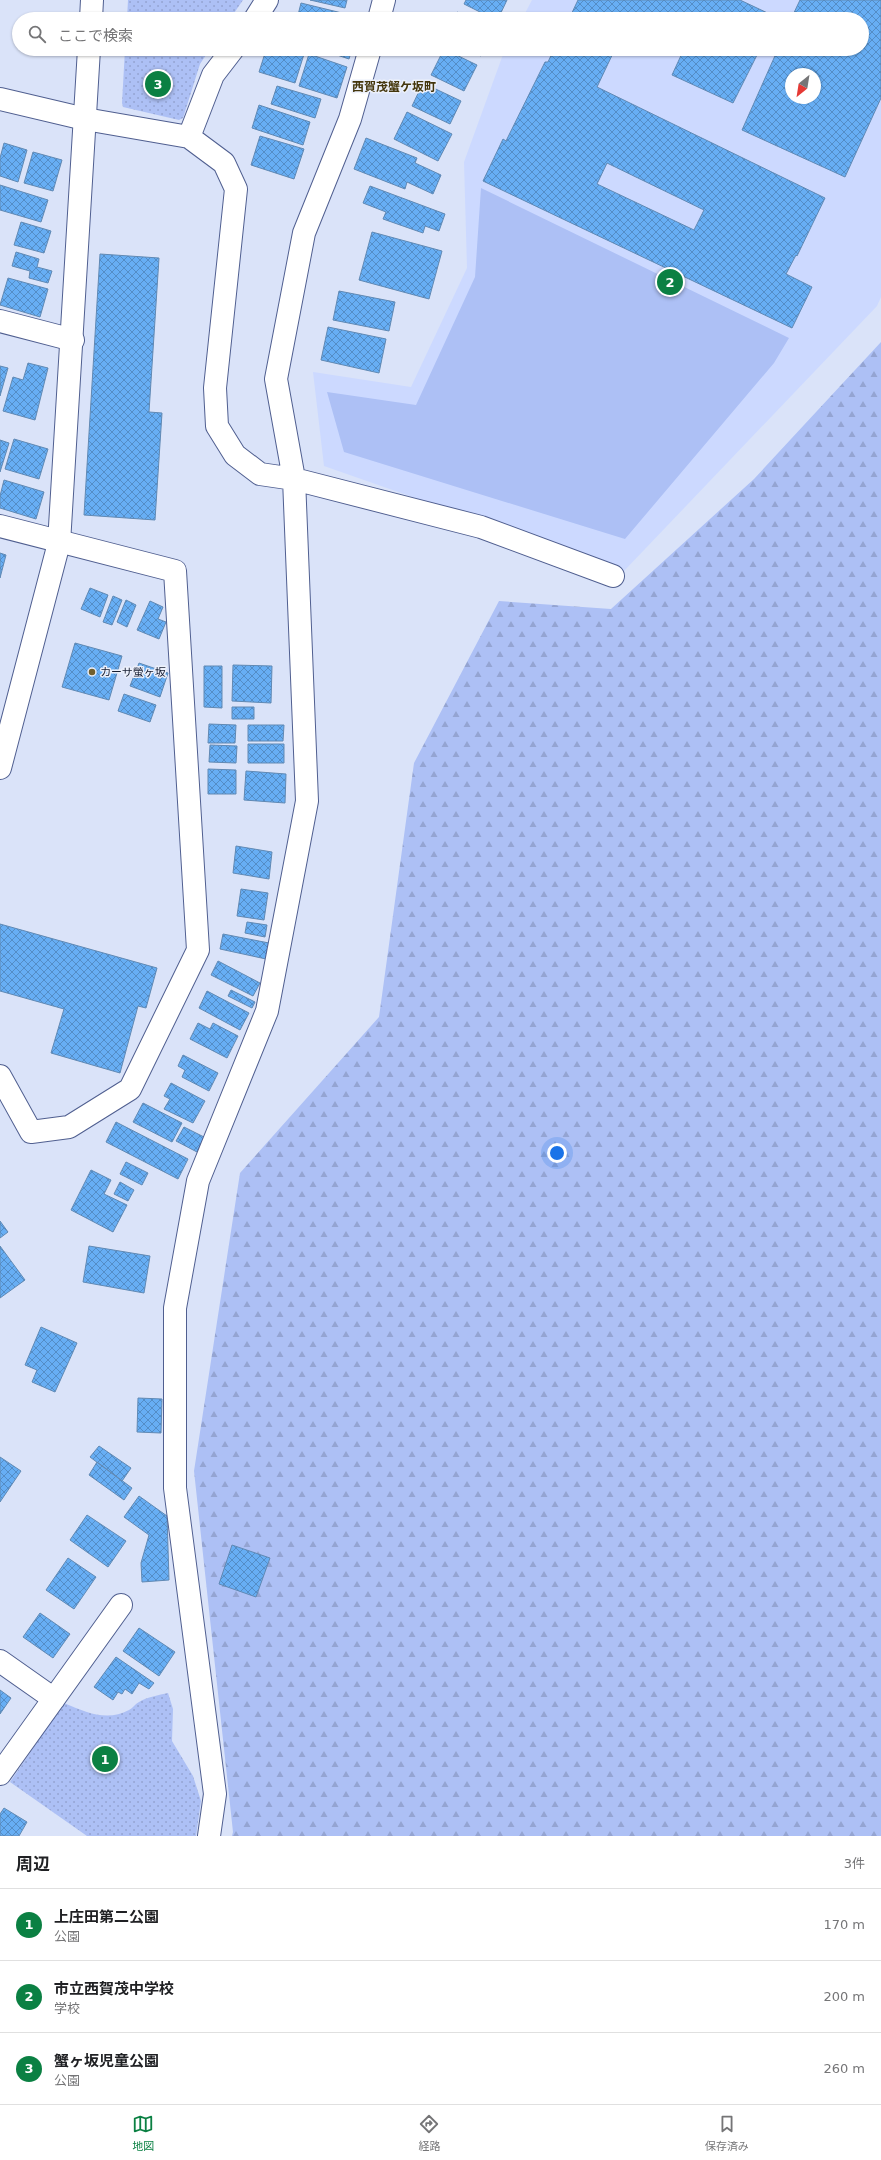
<!DOCTYPE html>
<html lang="ja">
<meta charset="utf-8">
<style>
:root{--surface:#fff;--page:#f6f6f6;--text:#202124;--muted:#757577;--line:#e0e0e0;--accent:#0b8043}
body{margin:0;font-family:"DejaVu Sans","Noto Sans JP",sans-serif;background:var(--page);color:var(--text)}
.compass{position:absolute;left:785px;top:68px;width:36px;height:36px;border-radius:50%;background:var(--surface);box-shadow:0 1px 3px #0004;rotate:210deg}
.you{position:absolute;left:557px;top:1153px;width:14px;height:14px;margin:-10px;border:3px solid #fff;border-radius:50%;background:#1a73e8;box-shadow:0 0 0 6px #1a73e833}
.badge{display:grid;place-items:center;width:26px;height:26px;border-radius:50%;background:var(--accent);color:#fff;font-size:13px;font-weight:700}
.pin{position:absolute;translate:-50% -50%;border:2px solid #fff;box-shadow:0 1px 4px #0006}
.list{margin:0;padding:0;list-style:none}
h2{display:flex;justify-content:space-between;align-items:center;height:52px;margin:0;padding:0 16px;font-size:17px}
h2 small{font-size:13px;font-weight:400;color:var(--muted)}
.list li{display:grid;grid-template-columns:26px 1fr auto;gap:12px;align-items:center;box-sizing:border-box;height:72px;padding:0 16px;border-top:1px solid var(--line)}
.list b{display:block;font-size:15px;white-space:nowrap}
.list p{margin:0;font-size:13px;white-space:nowrap;color:var(--muted)}
.list em{font-size:13px;font-style:normal;color:var(--muted)}
.icon{flex:none;width:22px;height:22px;fill:none;stroke:currentColor;stroke-width:2;stroke-linecap:round;stroke-linejoin:round}
.map{position:relative;flex:none;width:881px;height:1836px;overflow:hidden}
.search{position:absolute;background:var(--surface);box-shadow:0 1px 3px #0004;left:12px;right:12px;top:12px;height:44px;display:flex;align-items:center;gap:10px;box-sizing:border-box;padding:0 14px;border-radius:22px;color:var(--muted);font-size:15px}
.sheet{height:268px;background:var(--surface)}
nav{display:flex;justify-content:space-around;align-items:center;box-sizing:border-box;height:56px;border-top:1px solid var(--line);background:var(--surface);font-size:11px;color:var(--muted)}
nav a{display:grid;justify-items:center;gap:2px}
nav .on{color:var(--accent)}
.map>svg:first-child{display:block}
</style>
<div class="map">
<svg width="881" height="1836" viewBox="0 0 881 1836">
<defs>
<pattern id="grass-dots" width="8" height="8" patternUnits="userSpaceOnUse"><rect width="8" height="8" fill="#adc0f5"/><path d="M2 2h.1M6 6h.1" fill="none" stroke="#94a4d2" stroke-width="1.8" stroke-linecap="round"/></pattern>
<pattern id="forest-firs" width="22" height="20" patternUnits="userSpaceOnUse"><rect width="22" height="20" fill="#adc0f5"/><path d="M5 1l3.5 6h-7zM16 11l3.5 6h-7z" fill="#94a4d2"/></pattern>
<pattern id="building-cross-hatch" width="8" height="8" patternUnits="userSpaceOnUse"><rect width="8" height="8" fill="#67aef4"/><path d="M0 0l8 8M0 8l8-8" fill="none" stroke="#548dc6"/></pattern>
</defs>
<rect width="100%" height="100%" fill="#dae3f9"/>
<path fill="#ccd9ff" fill-rule="evenodd" d="M 532,0 L 881,0 L 881,297 L 877,306 L 624,571 L 324,466 L 313,372 L 411,387 L 467,268 L 464,162 L 505,49 L 862,49 L 862,19 L 522,19 ZM 791,74 L 815,74 L 815,98 L 791,98 Z"/>
<path fill="url(#grass-dots)" d="M 128,0 L 243,0 L 230,19 L 127,19 Z
M 125,49 L 210,49 L 200,64 L 183,118 L 179,120 L 123,107 L 122,103 Z
M 168,1693 L 173,1709 L 172,1741 L 193,1776 L 201,1801 L 196,1836 L 87,1836 L 10,1782 L 64,1703 C 85,1712 107,1722 129,1710 C 133,1708 135,1704 139,1702 C 147,1697 159,1695 168,1693 Z"/>
<path fill="url(#forest-firs)" d="M 881,342 L 881,1836 L 232,1836 L 233,1832 L 194,1471 L 240,1173 L 379,1017 L 414,763 L 499,601 L 611,609 L 754,479 Z"/>
<path fill="#adc0f5" d="M 481,188 L 789,338 L 774,363 L 625,539 L 344,452 L 327,392 L 416,405 L 475,277 Z"/>
<path fill="url(#building-cross-hatch)" stroke="#6089b4" fill-rule="evenodd" d="M 310,0 L 347,0 L 345,8 Z
M 466,0 L 507,0 L 498,19 L 494,19 L 464,4 Z
M 578,0 L 740,0 L 776,17 L 646,19 L 633,13 L 630,19 L 569,19 Z
M 800,0 L 881,0 L 881,98 L 845,177 L 742,130 L 778,49 L 862,49 L 862,19 L 791,19 ZM 791,74 L 815,74 L 815,98 L 791,98 Z
M 301,3 L 346,14 L 345,19 L 297,19 Z
M 457,12 L 472,19 L 453,19 Z
M 288,49 L 305,51 L 295,83 L 259,72 L 266,50 L 286,56 Z
M 319,49 L 352,49 L 349,59 Z
M 444,49 L 477,65 L 464,91 L 431,75 Z
M 466,49 L 485,49 L 481,56 Z
M 554,49 L 615,49 L 597,87 L 825,198 L 797,256 L 796,255 L 786,274 L 812,287 L 792,328 L 483,181 L 503,139 L 506,141 L 545,62 L 548,62 ZM 607,163 L 704,210 L 694,230 L 597,184 Z
M 684,49 L 760,49 L 733,103 L 672,75 Z
M 309,54 L 347,67 L 337,98 L 299,86 Z
M 423,83 L 461,101 L 450,124 L 412,106 Z
M 277,86 L 321,99 L 315,118 L 271,104 Z
M 259,105 L 310,122 L 303,145 L 252,128 Z
M 407,112 L 452,134 L 438,161 L 394,139 Z
M 260,136 L 304,149 L 294,179 L 251,165 Z
M 366,138 L 417,158 L 415,163 L 441,175 L 433,194 L 407,182 L 405,189 L 354,169 Z
M 4,143 L 27,150 L 18,182 L 0,176 L 0,158 Z
M 33,152 L 62,160 L 53,191 L 24,183 Z
M 0,185 L 48,200 L 41,222 L 0,210 Z
M 370,186 L 445,214 L 439,231 L 425,226 L 423,233 L 383,219 L 386,212 L 363,203 Z
M 21,222 L 51,231 L 44,253 L 14,245 Z
M 372,232 L 442,251 L 429,299 L 359,280 Z
M 16,252 L 39,259 L 37,267 L 52,271 L 48,283 L 29,278 L 30,271 L 12,266 Z
M 100,254 L 159,258 L 149,412 L 162,413 L 155,520 L 84,515 Z
M 8,278 L 48,289 L 40,317 L 0,305 Z
M 339,291 L 395,302 L 389,331 L 333,320 Z
M 328,327 L 386,339 L 379,373 L 321,360 Z
M 28,363 L 48,368 L 35,420 L 3,411 L 13,377 L 23,380 Z
M 0,366 L 8,368 L 0,396 Z
M 14,439 L 48,449 L 39,479 L 5,469 Z
M 0,440 L 9,443 L 0,472 Z
M 4,480 L 44,492 L 36,519 L 0,508 L 0,496 Z
M 0,553 L 6,555 L 0,578 Z
M 90,588 L 108,595 L 100,617 L 81,609 Z
M 113,596 L 122,600 L 112,625 L 103,622 Z
M 126,600 L 136,605 L 127,627 L 117,622 Z
M 150,601 L 163,607 L 158,619 L 166,622 L 159,639 L 137,630 Z
M 75,643 L 122,656 L 109,700 L 62,687 Z
M 139,663 L 168,673 L 160,697 L 130,686 Z
M 233,665 L 272,666 L 271,703 L 232,701 Z
M 204,666 L 222,666 L 222,708 L 204,707 Z
M 124,694 L 156,705 L 150,722 L 118,711 Z
M 232,707 L 254,707 L 254,719 L 232,719 Z
M 209,724 L 236,725 L 235,743 L 208,743 Z
M 248,725 L 284,725 L 283,741 L 248,741 Z
M 248,744 L 284,744 L 284,763 L 248,763 Z
M 210,745 L 237,746 L 236,763 L 209,762 Z
M 208,769 L 236,770 L 236,794 L 208,794 Z
M 246,771 L 286,774 L 285,803 L 244,800 Z
M 236,846 L 272,852 L 269,879 L 233,873 Z
M 241,889 L 268,893 L 264,920 L 237,916 Z
M 247,922 L 267,925 L 265,937 L 245,933 Z
M 0,924 L 157,968 L 146,1008 L 138,1006 L 120,1073 L 51,1053 L 64,1009 L 0,991 Z
M 223,934 L 269,943 L 266,959 L 220,949 Z
M 218,961 L 260,983 L 253,996 L 211,975 Z
M 231,990 L 255,1002 L 252,1008 L 228,996 Z
M 207,991 L 249,1013 L 240,1030 L 199,1008 Z
M 198,1023 L 210,1029 L 213,1023 L 238,1036 L 227,1058 L 190,1039 Z
M 183,1055 L 218,1073 L 209,1091 L 182,1077 L 185,1070 L 178,1066 Z
M 171,1083 L 205,1101 L 193,1123 L 164,1109 L 170,1099 L 164,1096 Z
M 143,1103 L 182,1123 L 172,1142 L 133,1122 Z
M 116,1122 L 188,1159 L 178,1179 L 106,1142 Z
M 184,1127 L 204,1137 L 197,1152 L 176,1141 Z
M 126,1162 L 148,1173 L 142,1185 L 120,1174 Z
M 91,1170 L 111,1180 L 104,1194 L 127,1205 L 113,1232 L 71,1210 Z
M 120,1182 L 134,1190 L 128,1201 L 114,1194 Z
M 0,1221 L 8,1232 L 0,1238 Z
M 0,1246 L 25,1280 L 0,1298 Z
M 89,1246 L 150,1256 L 144,1293 L 83,1282 Z
M 41,1327 L 77,1343 L 55,1392 L 32,1382 L 37,1370 L 25,1365 Z
M 138,1398 L 162,1399 L 161,1433 L 137,1432 Z
M 99,1446 L 131,1468 L 122,1481 L 90,1457 Z
M 0,1457 L 21,1471 L 0,1502 Z
M 97,1462 L 132,1488 L 124,1500 L 89,1475 Z
M 139,1496 L 167,1516 L 169,1580 L 142,1582 L 141,1563 L 149,1535 L 124,1517 Z
M 87,1515 L 126,1541 L 108,1567 L 70,1540 Z
M 232,1545 L 270,1558 L 256,1597 L 219,1584 Z
M 68,1558 L 96,1577 L 74,1609 L 46,1590 Z
M 40,1613 L 70,1634 L 53,1658 L 23,1637 Z
M 139,1628 L 175,1652 L 159,1676 L 123,1651 Z
M 116,1657 L 154,1683 L 149,1689 L 139,1683 L 132,1694 L 125,1689 L 122,1694 L 118,1692 L 113,1700 L 94,1687 Z
M 0,1690 L 11,1698 L 0,1714 Z
M 4,1808 L 27,1822 L 19,1836 L 0,1836 L 0,1814 Z"/>
<g fill="none" stroke-linecap="round" stroke-linejoin="round">
<g stroke="#505f90" stroke-width="24">
<path id="minor" d="M 255,19 L 267,0
M 379,19 L 384,0
M 0,99 L 85,119 L 189,137 L 224,163 L 236,189 L 215,388 L 217,426 L 235,455 L 260,474 L 294,479 L 481,527 L 613,576
M 189,137 L 213,75 L 233,49
M 0,321 L 73,340
M 0,526 L 175,571 L 198,950 L 130,1089 L 69,1127 L 31,1132 L 0,1076
M 0,1661 L 54,1699
M 0,1774 L 121,1605
M 209,1836 L 215,1794 L 175,1488 L 175,1308 L 198,1181 L 267,1011 L 307,801 L 294,479 L 276,379 L 304,233 L 350,119 L 370,49"/>
</g>
<g stroke="#505f90" stroke-width="24">
<path id="tertiary" d="M 91,19 L 92,0
M 0,768 L 59,543 L 89,49"/>
</g>
<use href="#minor" stroke="#fff" stroke-width="22"/>
<use href="#tertiary" stroke="#fff" stroke-width="22"/>
</g>
<circle fill="#715f2d" stroke="#ecf0fb" stroke-width="1.5" cx="92" cy="672" r="4"/>
<g text-anchor="middle" stroke-width="3" stroke-linejoin="round" paint-order="stroke">
<g font-size="11" fill="#151c30" stroke="#ecf0fb" text-anchor="start">
<text x="100" y="676">カーサ螢ヶ坂</text>
</g>
<g font-size="12" font-weight="bold" fill="#44360c" stroke="#ecf0fb">
<text x="394" y="91">西賀茂蟹ケ坂町</text>
</g>
</g>
</svg>
<svg class="compass" viewBox="-18 -18 36 36"><path d="M0-13l5 13h-10z" fill="#e53935"/><path d="M0 13l5-13h-10z" fill="#757577"/></svg>
<div class="you"></div>
<div class="pin badge" style="left:105px;top:1759px">1</div>
<div class="pin badge" style="left:670px;top:282px">2</div>
<div class="pin badge" style="left:158px;top:84px">3</div>
<div class="search"><svg class="icon" aria-label="search" viewBox="0 0 24 24"><circle cx="10" cy="10" r="6"/><path d="M15 15l6 6"/></svg>ここで検索</div>
</div>
<section class="sheet">
<h2>周辺<small>3件</small></h2>
<ul class="list">
<li><span class="badge">1</span><div><b>上庄田第二公園</b><p>公園</p></div><em>170 m</em></li>
<li><span class="badge">2</span><div><b>市立西賀茂中学校</b><p>学校</p></div><em>200 m</em></li>
<li><span class="badge">3</span><div><b>蟹ヶ坂児童公園</b><p>公園</p></div><em>260 m</em></li>
</ul>
</section>
<nav>
<a class="on"><svg class="icon" aria-label="map" viewBox="0 0 24 24"><path d="M3 6l6-2 6 2 6-2v14l-6 2-6-2-6 2zM9 4v14M15 6v14"/></svg>地図</a>
<a><svg class="icon" aria-label="directions" viewBox="0 0 24 24"><path d="M12 3l9 9-9 9-9-9zM9 14v-3h6M13 9l2 2-2 2"/></svg>経路</a>
<a><svg class="icon" aria-label="saved" viewBox="0 0 24 24"><path d="M7 4h10v16l-5-4-5 4z"/></svg>保存済み</a>
</nav>
